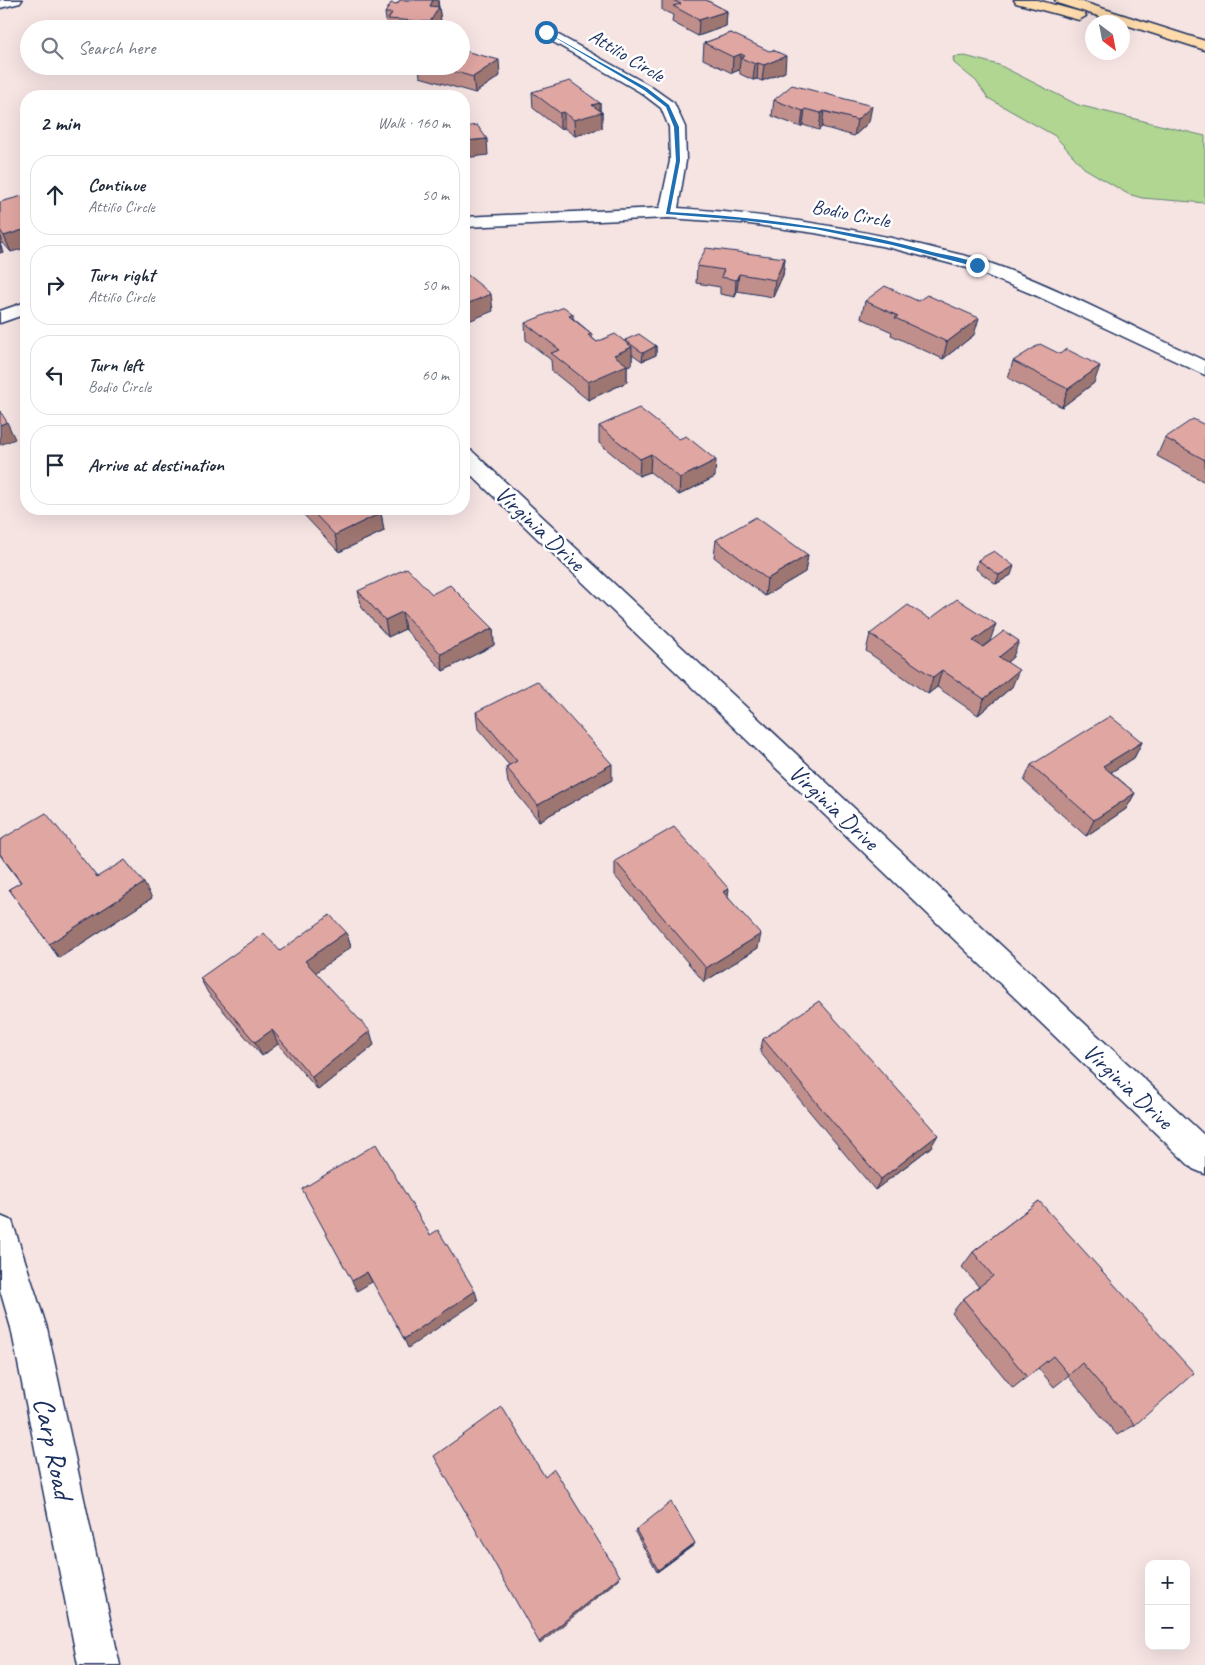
<!DOCTYPE html>
<meta charset="utf-8">
<style>
:root{--surface:#fff;--page:#f2f2f3;--text:#1f2937;--muted:#747a83;--line:#e0e1e3}
body{margin:0;font-family:Caveat,sans-serif;background:var(--page);color:var(--text)}
.controls{position:absolute;right:15px;bottom:15px;display:grid;overflow:hidden;border-radius:10px;box-shadow:0 5px 20px #0002}
.controls button{width:45px;height:45px;display:grid;place-items:center;padding:0;border:0;border-bottom:1px solid var(--line);background:var(--surface);color:var(--text);font:25px sans-serif}
.compass{position:absolute;left:1085px;top:15px;width:45px;height:45px;border-radius:50%;background:var(--surface);box-shadow:0 5px 20px #0002;rotate:148deg}
.stop{position:absolute;width:15px;height:15px;margin:-11px;border:4px solid #1f6fb2;border-radius:50%;background:#fff}
.stop.end{background:#1f6fb2;border-color:#fff;box-shadow:0 1px 5px #0008}
.list{margin:0;padding:0;list-style:none}
h2{display:flex;justify-content:space-between;align-items:center;height:65px;margin:0;padding:0 20px;font-size:21px}
h2 small{font-size:16px;font-weight:400;color:var(--muted)}
.list li{display:grid;grid-template-columns:32px 1fr auto;gap:15px;align-items:center;box-sizing:border-box;height:80px;margin:0 10px 10px;padding:0 10px;border:1px solid var(--line);border-radius:20px}
.list b{display:block;font-size:19px;white-space:nowrap}
.list p{margin:0;font-size:16px;white-space:nowrap;color:var(--muted)}
.list em{font-size:16px;font-style:normal;color:var(--muted)}
.icon{flex:none;width:28px;height:28px;fill:none;stroke:currentColor;stroke-width:2;stroke-linecap:round;stroke-linejoin:round}
.map{position:relative;flex:none;width:1205px;height:1665px;overflow:hidden}
.search{position:absolute;background:var(--surface);box-shadow:0 5px 20px #0002;left:20px;top:20px;width:450px;height:55px;display:flex;align-items:center;gap:12px;box-sizing:border-box;padding:0 18px;border-radius:28px;color:var(--muted);font-size:19px}
.panel{position:absolute;background:var(--surface);box-shadow:0 5px 20px #0002;left:20px;top:90px;width:450px;height:425px;border-radius:20px}
.map>svg:first-child{display:block}
</style>
<div class="map">
<svg width="1205" height="1665" viewBox="0 0 1205 1665">
<rect width="100%" height="100%" fill="#f6e4e3"/>
<filter id="ink" filterUnits="userSpaceOnUse"><feTurbulence type="fractalNoise" baseFrequency=".02" numOctaves="2"/><feDisplacementMap in="SourceGraphic" scale="10" xChannelSelector="R" yChannelSelector="G"/><feConvolveMatrix kernelMatrix="1 2 1 2 8 2 1 2 1" color-interpolation-filters="sRGB"/></filter>
<g filter="url(#ink)">
<path fill="#b0d691" stroke="#668278" d="M 965,56 L 999,65 L 1078,105 L 1205,136 L 1205,203 L 1142,198 L 1128,194 L 1084,168 L 1055,136 L 988,98 L 976,81 L 954,63 L 953,57 Z"/>
<g fill="none" stroke-linecap="round" stroke-linejoin="round">
<g stroke="#1b2f5e" stroke-width="3">
<path id="street" d="M 0,0 L 22,0 L 20,3 L 0,8 Z
M 546,28 L 650,86 L 674,103 L 685,127 L 686,161 L 678,208 C 763,214 846,226 929,247 C 947,252 966,255 984,261 C 1060,287 1132,327 1205,361 L 1205,375 L 1037,296 L 971,269 L 891,248 L 815,233 L 742,223 L 668,218 L 464,227 L 464,217 L 660,208 L 670,161 L 669,127 L 661,108 L 640,92 L 541,35 L 539,32 Z
M 26,302 L 26,314 L 0,323 L 0,311 Z
M 464,449 L 472,451 L 1205,1136 L 1205,1174 L 1193,1169 L 464,468 Z
M 0,1216 L 12,1221 L 47,1328 L 120,1665 L 78,1665 L 11,1328 L 0,1290 Z"/>
</g>
<g stroke="#1b2f5e" stroke-width="3">
<path id="highway" d="M 1014,0 L 1037,0 L 1084,13 L 1086,16 L 1079,20 L 1016,3 Z
M 1055,0 L 1076,0 L 1205,41 L 1205,50 L 1057,3 Z"/>
</g>
<use href="#street" fill="#fff" fill-rule="evenodd"/>
<use href="#highway" fill="#fedbac" fill-rule="evenodd"/>
</g>
<path fill="#c18f8b" stroke="#1b2f5e" d="M 400,0 L 438,0 L 441,22 L 437,29 L 387,28 L 385,13 L 397,4 Z
M 662,0 L 706,0 L 727,11 L 726,26 L 698,36 L 672,22 L 673,15 L 662,10 Z
M 731,33 L 785,72 L 762,81 L 757,79 L 753,80 L 740,74 L 740,71 L 739,70 L 732,73 L 703,59 L 704,43 Z
M 419,66 L 461,66 L 500,76 L 475,93 L 420,77 Z
M 532,92 L 600,103 L 600,111 L 602,112 L 602,128 L 575,136 L 564,128 L 560,129 L 533,108 Z
M 774,100 L 869,122 L 854,136 L 822,127 L 819,130 L 803,125 L 801,127 L 772,116 Z
M 0,202 L 11,252 L 3,243 L 0,244 L 3,252 L 0,253 Z
M 785,258 L 783,275 L 773,297 L 737,291 L 735,297 L 720,294 L 720,287 L 696,283 L 697,266 Z
M 865,301 L 974,335 L 943,359 L 891,335 L 892,332 L 861,318 Z
M 574,319 L 592,334 L 592,338 L 597,342 L 625,342 L 625,340 L 656,346 L 656,355 L 642,361 L 632,354 L 632,364 L 627,366 L 627,382 L 588,400 L 552,371 L 551,360 L 526,340 L 525,323 Z
M 1013,361 L 1094,383 L 1062,407 L 1008,378 Z
M 1205,425 L 1205,482 L 1157,456 L 1165,438 Z
M 599,426 L 715,477 L 679,495 L 650,472 L 639,476 L 599,443 Z
M 302,509 L 376,509 L 381,513 L 384,531 L 339,552 L 304,515 Z
M 716,540 L 808,555 L 805,572 L 765,596 L 714,557 Z
M 978,560 L 1011,575 L 996,584 L 976,569 Z
M 358,591 L 432,594 L 493,628 L 494,645 L 443,671 L 405,629 L 388,637 L 362,608 Z
M 930,619 L 990,641 L 982,646 L 1013,657 L 1007,662 L 1012,687 L 978,715 L 937,687 L 928,694 L 866,651 L 870,634 Z
M 476,712 L 612,780 L 539,821 L 508,783 L 506,767 L 509,765 L 478,729 Z
M 1142,742 L 1134,758 L 1111,772 L 1135,793 L 1126,809 L 1086,836 L 1024,781 L 1031,765 Z
M 0,840 L 97,877 L 152,898 L 59,958 L 9,889 L 21,883 L 0,855 Z
M 615,861 L 728,897 L 758,948 L 704,982 L 615,876 Z
M 346,932 L 351,947 L 315,972 L 374,1045 L 318,1090 L 278,1044 L 262,1056 L 208,993 L 200,978 L 280,951 Z
M 763,1039 L 931,1147 L 875,1190 L 760,1052 Z
M 1039,1201 L 1135,1425 L 1117,1435 L 1068,1376 L 1054,1387 L 1038,1368 L 1013,1388 L 952,1313 L 963,1299 L 979,1287 L 962,1267 L 973,1252 Z
M 636,1530 L 694,1545 L 657,1572 L 635,1532 Z"/>
<path fill="#9d7471" stroke="#1b2f5e" d="M 433,0 L 438,0 L 438,8 L 439,7 L 441,22 L 437,29 L 430,29 L 430,6 Z
M 727,11 L 726,26 L 698,36 L 699,20 Z
M 741,54 L 739,70 L 732,73 L 733,57 Z
M 786,56 L 785,72 L 762,81 L 764,65 Z
M 499,60 L 500,76 L 475,93 L 473,77 Z
M 758,63 L 757,79 L 753,80 L 755,64 Z
M 600,103 L 600,113 L 602,112 L 602,128 L 575,136 L 574,120 L 592,105 Z
M 872,106 L 869,122 L 854,136 L 857,120 Z
M 805,109 L 803,125 L 801,127 L 803,111 Z
M 824,111 L 822,127 L 819,130 L 821,113 Z
M 564,112 L 564,128 L 560,129 L 560,113 Z
M 487,139 L 488,155 L 464,158 L 464,141 Z
M 26,229 L 26,248 L 11,252 L 4,236 Z
M 0,234 L 3,243 L 0,244 L 3,252 L 0,253 Z
M 785,258 L 783,275 L 773,297 L 775,280 Z
M 739,274 L 737,291 L 735,297 L 736,280 Z
M 491,294 L 493,311 L 464,323 L 464,305 Z
M 573,314 L 574,331 L 569,316 Z
M 979,318 L 974,335 L 943,359 L 947,342 Z
M 656,346 L 656,355 L 642,361 L 643,353 Z
M 632,347 L 632,364 L 627,366 L 627,382 L 588,400 L 588,382 L 614,355 Z
M 1100,366 L 1094,383 L 1062,407 L 1068,389 Z
M 7,422 L 15,439 L 0,445 L 0,425 Z
M 651,454 L 650,472 L 639,476 L 640,459 Z
M 716,460 L 715,477 L 679,495 L 680,478 Z
M 381,513 L 384,531 L 339,552 L 335,535 Z
M 808,555 L 805,572 L 765,596 L 767,579 Z
M 1014,566 L 1011,575 L 996,584 L 999,575 Z
M 402,612 L 405,629 L 388,637 L 385,620 Z
M 996,624 L 990,641 L 968,658 L 973,641 Z
M 493,628 L 494,645 L 443,671 L 441,654 Z
M 1019,641 L 1013,657 L 993,674 L 999,657 Z
M 942,670 L 937,687 L 928,694 L 933,677 Z
M 1019,670 L 1012,687 L 978,715 L 984,699 Z
M 1142,742 L 1134,758 L 1095,782 L 1103,766 Z
M 612,764 L 612,780 L 539,821 L 538,805 Z
M 1135,793 L 1126,809 L 1086,836 L 1094,820 Z
M 144,883 L 152,898 L 59,958 L 49,944 Z
M 729,889 L 727,904 L 723,892 Z
M 346,932 L 351,947 L 311,976 L 305,961 Z
M 761,934 L 758,948 L 704,982 L 706,968 Z
M 272,1030 L 278,1044 L 262,1056 L 255,1042 Z
M 370,1031 L 374,1045 L 318,1090 L 312,1077 Z
M 938,1135 L 931,1147 L 875,1190 L 881,1179 Z
M 367,1272 L 372,1282 L 357,1291 L 352,1281 Z
M 475,1291 L 478,1301 L 408,1348 L 404,1339 Z
M 695,1543 L 694,1545 L 657,1572 L 658,1570 Z
M 620,1576 L 619,1579 L 540,1644 L 539,1642 Z"/>
<path fill="#e0a6a2" stroke="#1b2f5e" d="M 400,0 L 433,0 L 430,6 L 439,7 L 430,22 L 388,19 L 392,13 L 385,13 L 391,3 L 397,4 Z
M 673,0 L 706,0 L 727,11 L 699,20 L 673,6 L 681,4 Z
M 731,33 L 769,51 L 773,50 L 786,56 L 764,65 L 758,63 L 755,64 L 741,58 L 745,56 L 741,54 L 733,57 L 704,43 Z
M 461,50 L 499,60 L 473,77 L 436,66 L 461,66 Z
M 570,81 L 600,103 L 592,105 L 602,112 L 574,120 L 564,112 L 560,113 L 532,92 Z
M 792,85 L 872,106 L 857,120 L 824,111 L 821,113 L 805,109 L 803,111 L 774,100 Z
M 477,125 L 487,139 L 464,141 L 464,127 Z
M 26,195 L 26,229 L 4,236 L 0,230 L 0,202 Z
M 706,248 L 785,258 L 775,280 L 739,274 L 736,280 L 721,277 L 724,270 L 697,266 Z
M 464,272 L 491,294 L 464,305 Z
M 885,286 L 918,301 L 927,295 L 979,318 L 947,342 L 895,318 L 898,316 L 865,301 Z
M 564,307 L 573,314 L 569,316 L 592,334 L 588,335 L 597,342 L 615,334 L 632,347 L 614,355 L 627,365 L 588,382 L 551,353 L 560,350 L 525,323 Z
M 639,334 L 656,346 L 643,353 L 625,340 Z
M 1040,344 L 1060,354 L 1066,349 L 1100,366 L 1068,389 L 1013,361 Z
M 639,408 L 679,439 L 686,436 L 716,460 L 680,478 L 651,454 L 640,459 L 599,426 Z
M 0,411 L 7,422 L 0,425 Z
M 1193,419 L 1205,425 L 1205,460 L 1165,438 Z
M 310,509 L 376,509 L 381,513 L 335,535 Z
M 756,517 L 808,555 L 767,579 L 716,540 Z
M 994,551 L 1014,566 L 999,575 L 978,560 Z
M 407,568 L 432,594 L 450,585 L 493,628 L 441,654 L 402,612 L 385,620 L 358,591 Z
M 957,599 L 996,624 L 973,641 L 983,647 L 1004,631 L 1019,641 L 999,657 L 1019,670 L 984,699 L 942,670 L 933,677 L 870,634 L 908,605 L 930,619 Z
M 537,681 L 612,764 L 538,805 L 506,767 L 517,761 L 476,712 Z
M 1110,716 L 1142,742 L 1103,766 L 1135,793 L 1094,820 L 1031,765 Z
M 46,813 L 97,877 L 125,860 L 144,883 L 49,944 L 9,889 L 21,882 L 0,854 L 0,840 Z
M 674,827 L 729,889 L 723,892 L 761,934 L 706,968 L 615,861 Z
M 330,915 L 346,932 L 305,961 L 370,1031 L 312,1077 L 272,1030 L 255,1042 L 200,978 L 264,933 L 280,951 Z
M 819,1001 L 938,1135 L 881,1179 L 763,1039 Z
M 376,1144 L 430,1235 L 438,1230 L 475,1291 L 404,1339 L 367,1272 L 352,1281 L 302,1189 Z
M 1039,1201 L 1194,1373 L 1135,1425 L 1082,1363 L 1069,1375 L 1053,1356 L 1027,1377 L 963,1299 L 993,1276 L 973,1252 Z
M 502,1407 L 545,1477 L 554,1469 L 620,1576 L 539,1642 L 434,1456 Z
M 671,1502 L 695,1543 L 658,1570 L 636,1530 Z"/>
</g>
<path fill="#1f6fb2" d="M 544,31 L 647,88 L 669,105 L 679,127 L 680,161 L 670,212 C 757,217 841,228 925,250 C 942,255 965,257 980,265 L 977,267 L 892,245 L 815,229 L 742,220 L 666,214 L 676,161 L 674,127 L 666,107 L 644,90 Z"/>
<g text-anchor="middle" stroke-width="5" stroke-linejoin="round" paint-order="stroke">
<g font-size="20" fill="#1b2f5e" stroke="#fff">
<text transform="translate(627 55) rotate(31)" y="7">Attilio Circle</text>
<text transform="translate(851 213) rotate(11)" y="7">Bodio Circle</text>
</g>
<g font-size="24" fill="#1b2f5e" stroke="#fff">
<text transform="translate(540 528) rotate(43)" y="8">Virginia Drive</text>
<text transform="translate(834 807) rotate(43)" y="8">Virginia Drive</text>
<text transform="translate(1128 1086) rotate(43)" y="8">Virginia Drive</text>
</g>
<g font-size="29" fill="#1b2f5e" stroke="#fff">
<text transform="translate(54 1448) rotate(78)" y="10">Carp Road</text>
</g>
</g>
</svg>
<div class="controls">
<button>+</button>
<button>−</button>
</div>
<svg class="compass" viewBox="-18 -18 36 36"><path d="M0-13l5 13h-10z" fill="#e53935"/><path d="M0 13l5-13h-10z" fill="#747a83"/></svg>
<div class="stop" style="left:546px;top:32px"></div>
<div class="stop end" style="left:977px;top:265px"></div>
<div class="search"><svg class="icon" aria-label="search" viewBox="0 0 24 24"><circle cx="10" cy="10" r="6"/><path d="M15 15l6 6"/></svg>Search here</div>
<section class="panel">
<h2>2 min<small>Walk · 160 m</small></h2>
<ul class="list">
<li><svg class="icon" aria-label="ahead" viewBox="0 0 24 24"><path d="M12 20V5M6 11l6-6 6 6"/></svg><div><b>Continue</b><p>Attilio Circle</p></div><em>50 m</em></li>
<li><svg class="icon" aria-label="right" viewBox="0 0 24 24"><path d="M7 20v-9h11M14 6l5 5-5 5"/></svg><div><b>Turn right</b><p>Attilio Circle</p></div><em>50 m</em></li>
<li><svg class="icon" aria-label="left" viewBox="0 0 24 24"><path d="M17 20v-9H6M10 6l-5 5 5 5"/></svg><div><b>Turn left</b><p>Bodio Circle</p></div><em>60 m</em></li>
<li><svg class="icon" aria-label="arrive" viewBox="0 0 24 24"><path d="M6 21V4h12l-3 4 3 4H6"/></svg><div><b>Arrive at destination</b></div></li>
</ul>
</section>
</div>
